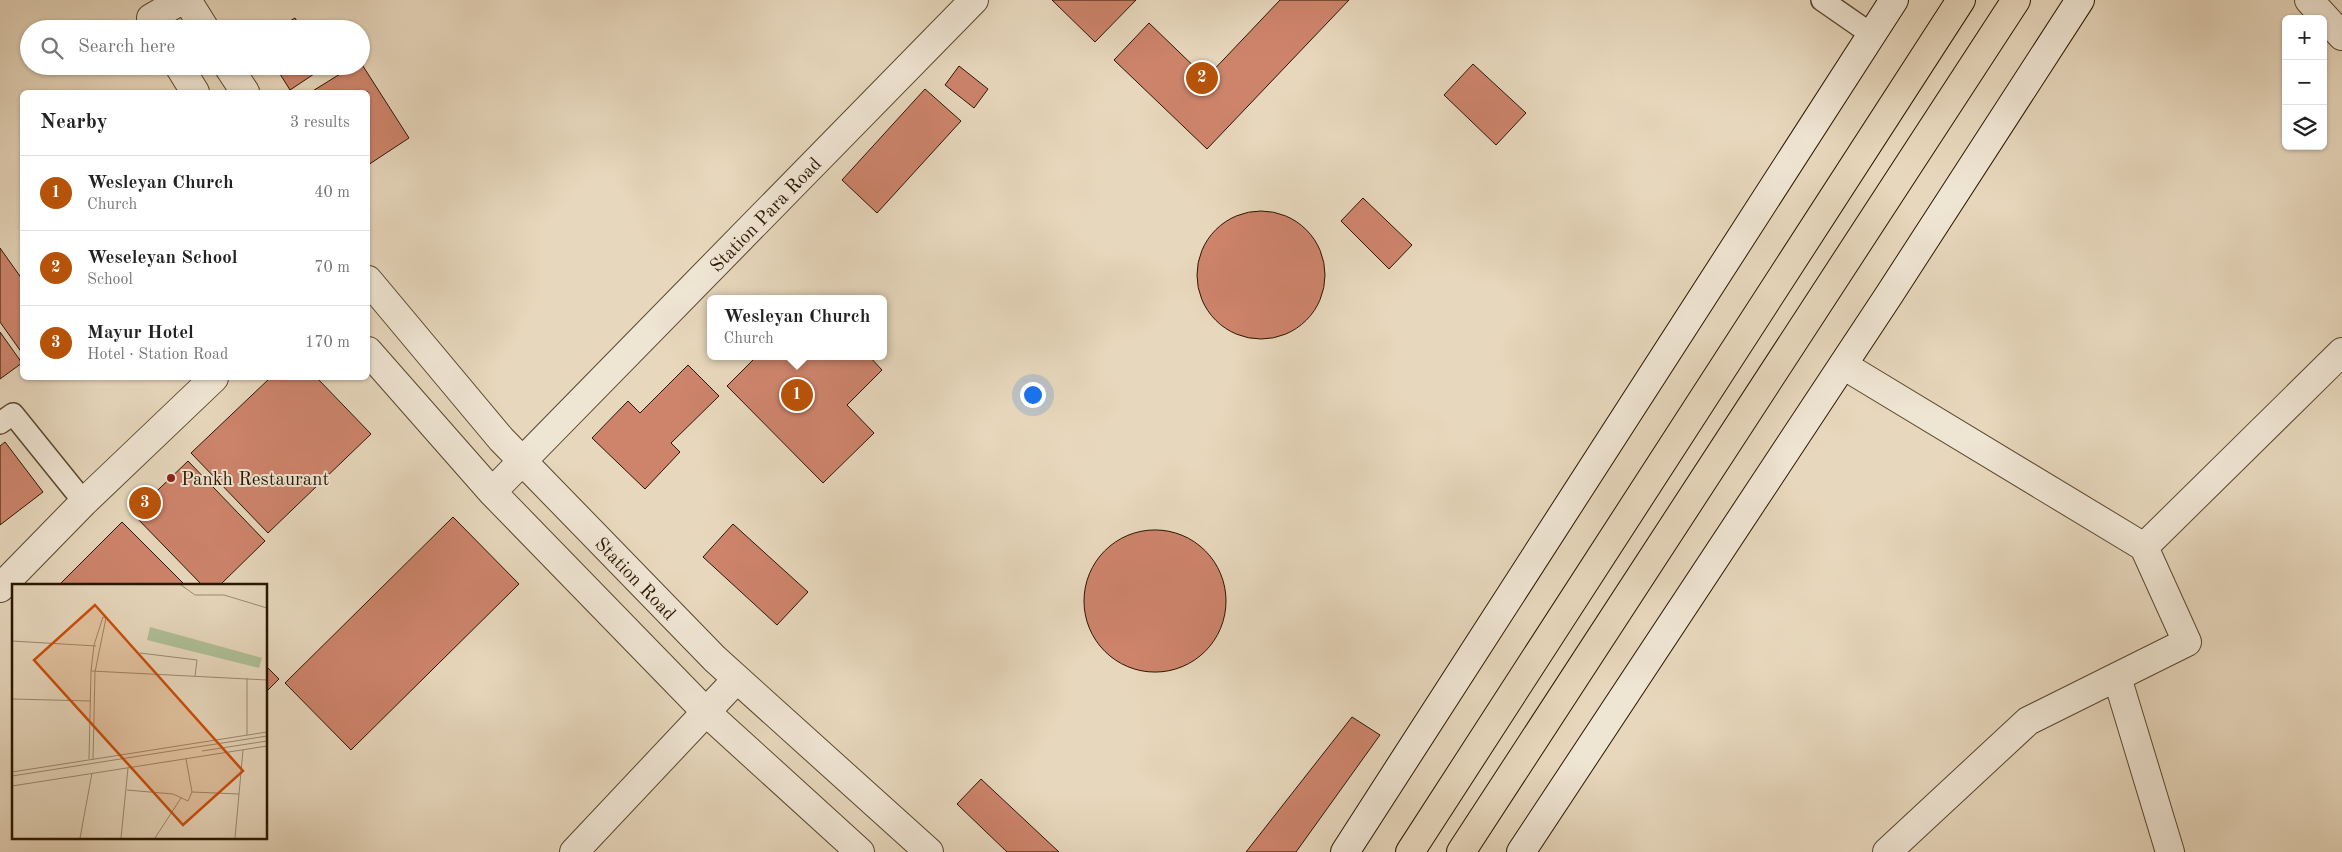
<!DOCTYPE html>
<meta charset="utf-8">
<style>
:root{--surface:#fff;--page:#f6f6f6;--text:#222;--muted:#767676;--line:#e0e0e0;--accent:#b45309}
body{margin:0;font-family:"Old Standard TT",serif;background:var(--page);color:var(--text)}
.controls{position:absolute;right:15px;top:15px;display:grid;overflow:hidden;border-radius:8px;box-shadow:0 1px 4px #0004}
.controls button{width:45px;height:45px;display:grid;place-items:center;padding:0;border:0;border-bottom:1px solid var(--line);background:var(--surface);color:var(--text);font:25px sans-serif}
.you{position:absolute;left:1032px;top:394px;width:18px;height:18px;margin:-12px;border:4px solid #fff;border-radius:50%;background:#1a73e8;box-shadow:0 0 0 8px #1a73e833}
.badge{display:grid;place-items:center;width:32px;height:32px;border-radius:50%;background:var(--accent);color:#fff;font-size:16px;font-weight:700}
.pin{position:absolute;translate:-50% -50%;border:2px solid #fff;box-shadow:0 1px 5px #0006}
.popup{position:absolute;left:707px;top:295px;width:180px;height:65px;box-sizing:border-box;display:grid;place-content:center;border-radius:8px;background:var(--surface);filter:drop-shadow(0 1px 4px #0005);font-size:16px;white-space:nowrap;color:var(--muted)}
.popup b{font-size:19px;color:var(--text)}
.popup::after{content:'';position:absolute;left:50%;top:100%;margin-left:-10px;border:10px solid transparent;border-top-color:var(--surface)}
.list{margin:0;padding:0;list-style:none}
h2{display:flex;justify-content:space-between;align-items:center;height:65px;margin:0;padding:0 20px;font-size:21px}
h2 small{font-size:16px;font-weight:400;color:var(--muted)}
.list li{display:grid;grid-template-columns:32px 1fr auto;gap:15px;align-items:center;box-sizing:border-box;height:75px;padding:0 20px;border-top:1px solid var(--line)}
.list b{display:block;font-size:19px;white-space:nowrap}
.list p{margin:0;font-size:16px;white-space:nowrap;color:var(--muted)}
.list em{font-size:16px;font-style:normal;color:var(--muted)}
.icon{flex:none;width:28px;height:28px;fill:none;stroke:currentColor;stroke-width:2;stroke-linecap:round;stroke-linejoin:round}
.map{position:relative;flex:none;width:2342px;height:852px;overflow:hidden}
.search{position:absolute;background:var(--surface);box-shadow:0 1px 4px #0004;left:20px;top:20px;width:350px;height:55px;display:flex;align-items:center;gap:12px;box-sizing:border-box;padding:0 18px;border-radius:28px;color:var(--muted);font-size:19px}
.panel{position:absolute;background:var(--surface);box-shadow:0 1px 4px #0004;left:20px;top:90px;width:350px;height:290px;border-radius:8px}
.map>svg:first-child{display:block}
</style>
<div class="map">
<svg width="2342" height="852" viewBox="0 0 2342 852">
<rect width="100%" height="100%" fill="#e7d7bc"/>
<filter id="stains"><feTurbulence type="fractalNoise" baseFrequency=".004" numOctaves="4"/><feColorMatrix values="0 0 0 0 .2 0 0 0 0 .09 0 0 0 0 .02 0 0 0 .5 -.17"/></filter>
<radialGradient id="worn" r=".72"><stop offset=".6" stop-color="#630" stop-opacity="0"/><stop offset="1" stop-color="#630" stop-opacity=".3"/></radialGradient>
<path fill="#cd846b" stroke="#2a1700" d="M 1052,0 L 1136,0 L 1095,42 Z
M 1280,0 L 1349,0 L 1207,149 L 1114,60 L 1149,23 L 1206,78 Z
M 295,18 L 302,29 L 277,29 Z
M 361,63 L 409,138 L 368,165 L 368,92 L 311,92 L 353,66 L 361,66 Z
M 1473,64 L 1526,113 L 1496,145 L 1444,95 Z
M 275,66 L 326,66 L 290,90 Z
M 959,66 L 988,89 L 974,108 L 945,85 Z
M 925,89 L 961,121 L 877,213 L 842,180 Z
M 1363,198 L 1412,245 L 1389,269 L 1341,221 Z
M1197 275a64 64 0 1 1 128 0a64 64 0 1 1-128 0Z
M 0,248 L 22,279 L 22,353 L 0,322 Z
M 0,332 L 22,363 L 0,379 Z
M 757,356 L 804,356 L 807,360 L 811,356 L 869,356 L 882,370 L 847,405 L 874,433 L 823,483 L 727,386 Z
M 688,365 L 719,396 L 671,443 L 680,452 L 645,489 L 592,438 L 628,401 L 640,413 Z
M 270,378 L 317,378 L 371,434 L 268,533 L 191,453 Z
M 5,442 L 43,492 L 0,525 L 0,446 Z
M 188,461 L 265,541 L 219,586 L 203,586 L 133,514 Z
M 453,517 L 519,584 L 351,750 L 285,683 Z
M 122,522 L 186,586 L 58,586 Z
M 733,524 L 808,592 L 777,625 L 703,557 Z
M1084 601a71 71 0 1 1 142 0a71 71 0 1 1-142 0Z
M 266,666 L 279,679 L 266,692 Z
M 1352,717 L 1380,735 L 1296,852 L 1246,852 Z
M 981,779 L 1059,852 L 1007,852 L 957,804 Z"/>
<g fill="none" stroke-linecap="round" stroke-linejoin="round">
<g stroke="#59472f" stroke-width="24">
<path id="lane" d="M 1822,0 L 1871,34
M 0,423 L 13,414 L 84,502"/>
</g>
<g stroke="#59472f" stroke-width="30">
<path id="street" d="M 187,0 L 205,29
M 2309,0 L 2342,36
M 157,29 L 151,18 L 182,0
M 179,66 L 195,92
M 228,66 L 245,92
M 368,280 L 501,439 L 715,659 L 929,852
M 368,351 L 492,492 L 706,712 L 860,852
M 1843,365 L 2144,547 L 2342,352
M 492,492 L 974,0
M 0,588 L 84,502 L 214,378
M 2117,677 L 2170,852
M 574,852 L 737,679
M 1887,852 L 2028,721 L 2187,642 L 2144,547"/>
</g>
<g stroke="#2a1700" stroke-width="30">
<path id="secondary" d="M 1345,852 L 1894,0
M 1521,852 L 1889,295 L 2080,0"/>
</g>
<g stroke="#2a1700" stroke-width="30">
<path id="primary" d="M 1410,852 L 1961,0
M 1461,852 L 2016,0"/>
</g>
<use href="#lane" stroke="#efe5d3" stroke-width="21"/>
<use href="#street" stroke="#efe5d3" stroke-width="28"/>
<use href="#secondary" stroke="#efe5d3" stroke-width="28"/>
<use href="#primary" stroke="#e7d7bc" stroke-width="28"/>
</g>
<circle fill="#8f2418" stroke="#efe5d3" stroke-width="2" cx="171" cy="478" r="5"/>
<g text-anchor="middle" stroke-width="4" stroke-linejoin="round" paint-order="stroke">
<g font-size="19" fill="#2a1700" stroke="#efe5d3">
<text transform="translate(765 214) rotate(-46)" y="7">Station Para Road</text>
<text transform="translate(636 578) rotate(46)" y="7">Station Road</text>
</g>
<g font-size="19" fill="#2a1700" stroke="#efe5d3" text-anchor="start">
<text x="181" y="485">Pankh Restaurant</text>
</g>
</g>
<g transform="translate(12 584)">
<rect width="255" height="255" fill="#e7d7bc"/>
<path d="M 138,43 L 250,74 L 247,84 L 135,56 Z" fill="#afbf96"/>
<path fill="none" stroke="#9b8a71" stroke-width="1" d="M 169,1 L 183,11 L 212,11 L 255,24M 0,57 L 84,62M 128,69 L 185,76 L 183,92M 79,87 L 255,96M 235,94 L 235,151M 0,115 L 79,117M 190,167 L 255,157M 77,175 L 79,87 L 82,61 L 91,33M 81,175 L 83,88 L 94,34 L 91,33M 174,175 L 180,208 L 227,210M 0,188 L 255,148M 0,192 L 255,152M 0,202 L 255,162M 115,206 L 161,210 L 176,217 L 180,208M 68,254 L 80,189M 109,254 L 116,184M 143,254 L 169,214M 223,254 L 231,166"/>
<path fill="#cc4f0a" fill-opacity="0.15" stroke="#cc4f0a" stroke-width="2.5" d="M 83,21 L 231,187 L 171,241 L 22,76 Z"/>
<rect width="255" height="255" fill="none" stroke="#2a1700" stroke-width="2.5"/>
</g>
<rect width="100%" height="100%" filter="url(#stains)"/>
<rect width="100%" height="100%" fill="url(#worn)"/>
</svg>
<div class="controls">
<button>+</button>
<button>−</button>
<button><svg class="icon" aria-label="layers" viewBox="0 0 24 24"><path d="M12 4l9 5-9 5-9-5zM3 14l9 5 9-5"/></svg></button>
</div>
<div class="you"></div>
<div class="pin badge" style="left:797px;top:395px">1</div>
<div class="popup"><b>Wesleyan Church</b>Church</div>
<div class="pin badge" style="left:1202px;top:78px">2</div>
<div class="pin badge" style="left:145px;top:503px">3</div>
<div class="search"><svg class="icon" aria-label="search" viewBox="0 0 24 24"><circle cx="10" cy="10" r="6"/><path d="M15 15l6 6"/></svg>Search here</div>
<section class="panel">
<h2>Nearby<small>3 results</small></h2>
<ul class="list">
<li><span class="badge">1</span><div><b>Wesleyan Church</b><p>Church</p></div><em>40 m</em></li>
<li><span class="badge">2</span><div><b>Weseleyan School</b><p>School</p></div><em>70 m</em></li>
<li><span class="badge">3</span><div><b>Mayur Hotel</b><p>Hotel · Station Road</p></div><em>170 m</em></li>
</ul>
</section>
</div>
